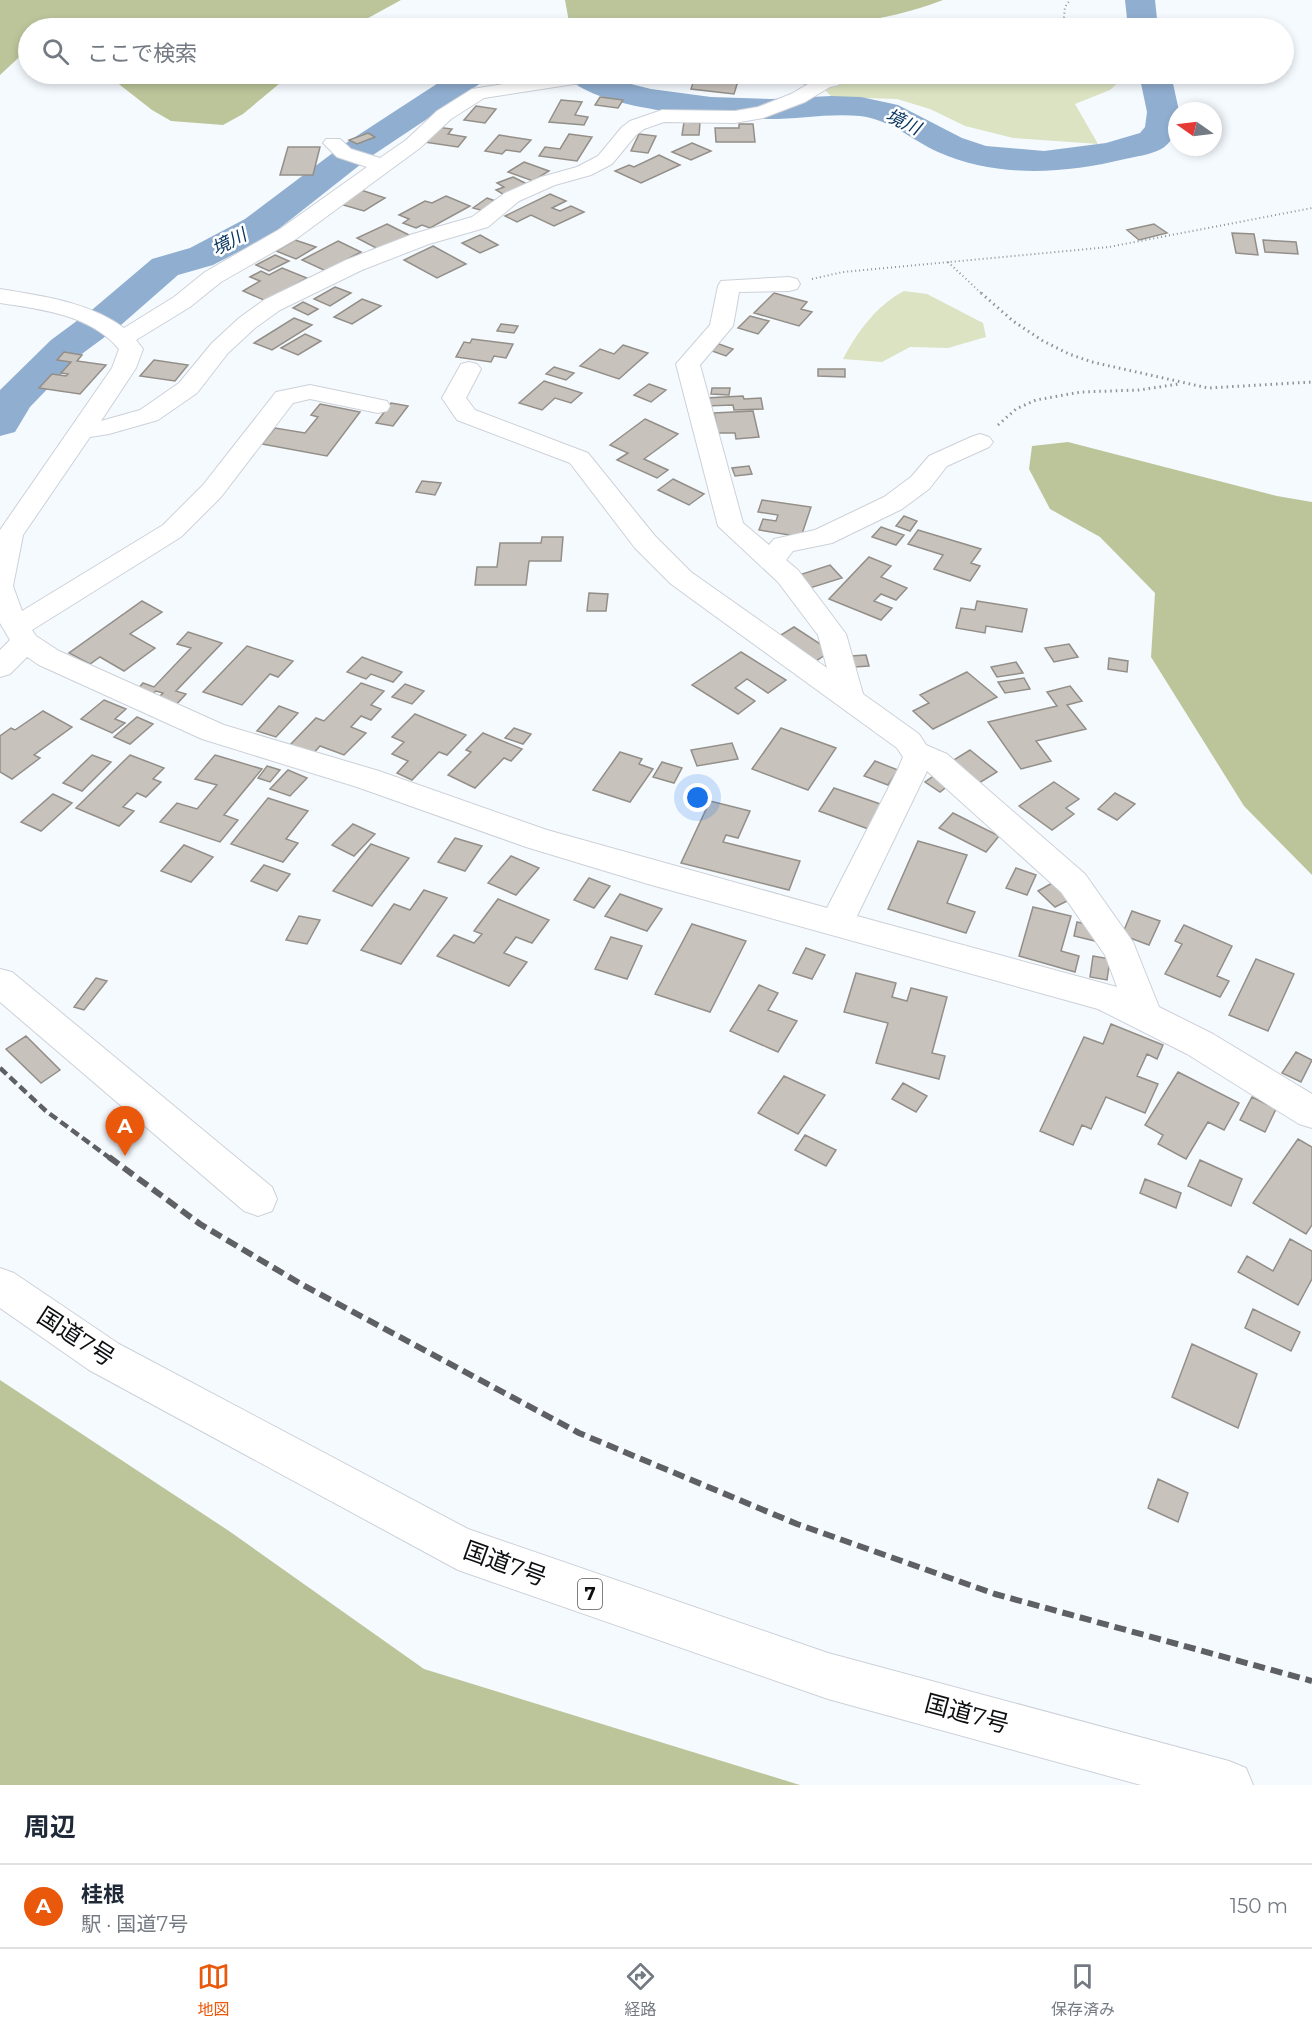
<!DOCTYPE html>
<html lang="ja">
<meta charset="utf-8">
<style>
:root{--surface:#fff;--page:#f6f6f7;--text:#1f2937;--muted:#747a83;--line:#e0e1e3;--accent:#ea580c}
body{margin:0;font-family:Montserrat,"Noto Sans JP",sans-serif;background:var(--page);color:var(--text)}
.compass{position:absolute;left:1168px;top:102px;width:54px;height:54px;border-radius:50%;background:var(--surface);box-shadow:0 3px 9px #0003;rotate:284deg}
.you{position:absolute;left:698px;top:798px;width:21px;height:21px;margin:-15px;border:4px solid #fff;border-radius:50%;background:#1a73e8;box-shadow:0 0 0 9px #1a73e833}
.badge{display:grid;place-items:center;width:39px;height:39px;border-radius:50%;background:var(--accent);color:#fff;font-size:20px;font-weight:700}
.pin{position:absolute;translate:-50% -50px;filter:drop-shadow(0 2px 3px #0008)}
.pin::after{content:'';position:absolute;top:32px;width:21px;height:18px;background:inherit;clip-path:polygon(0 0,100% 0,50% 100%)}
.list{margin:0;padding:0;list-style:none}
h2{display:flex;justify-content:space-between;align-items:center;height:78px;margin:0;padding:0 24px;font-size:26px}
h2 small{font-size:20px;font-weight:400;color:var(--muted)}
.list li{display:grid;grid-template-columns:39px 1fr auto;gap:18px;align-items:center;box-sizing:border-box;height:84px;padding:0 24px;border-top:2px solid var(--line)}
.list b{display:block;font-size:22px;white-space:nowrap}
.list p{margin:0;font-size:20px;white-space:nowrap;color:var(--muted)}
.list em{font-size:20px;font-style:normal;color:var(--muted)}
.icon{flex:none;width:33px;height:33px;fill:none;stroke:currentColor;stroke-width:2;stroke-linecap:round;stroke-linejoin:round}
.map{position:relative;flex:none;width:1312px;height:1785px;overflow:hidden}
.search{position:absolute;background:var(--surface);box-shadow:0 3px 9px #0003;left:18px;right:18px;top:18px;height:66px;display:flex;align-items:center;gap:15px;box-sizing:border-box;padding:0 21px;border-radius:33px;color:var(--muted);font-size:22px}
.sheet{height:162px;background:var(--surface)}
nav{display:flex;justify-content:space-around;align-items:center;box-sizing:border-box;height:84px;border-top:2px solid var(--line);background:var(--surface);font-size:16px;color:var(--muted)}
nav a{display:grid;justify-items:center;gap:3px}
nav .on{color:var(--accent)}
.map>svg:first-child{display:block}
</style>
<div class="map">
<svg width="1312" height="1785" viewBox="0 0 1312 1785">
<rect width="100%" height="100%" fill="#f5faff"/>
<path fill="#dce3c2" d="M 956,74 L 1126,74 L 1126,75 L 1110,90 L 1075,104 L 1098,144 L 1013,138 L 965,126 L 930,109 L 897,99 L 832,97 L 825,90 L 835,83 L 908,82 Z
M 904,291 L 927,294 L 983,323 L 986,337 L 948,348 L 910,347 L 882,362 L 843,359 C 857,332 877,305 904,291 Z"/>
<path fill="#bcc59a" d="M 0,0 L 401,0 L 350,28 L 28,28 L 28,49 L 0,75 Z
M 565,0 L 943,0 C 861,31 786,28 700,28 C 656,28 613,30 569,22 Z
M 106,74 L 291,74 L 243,114 L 223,125 L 171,121 L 152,110 Z
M 1068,442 L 1277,496 L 1312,502 L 1312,875 L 1244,806 L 1151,657 L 1155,593 L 1100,537 L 1050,509 L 1029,469 L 1032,446 Z
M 0,1380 L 229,1531 L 424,1669 L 800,1785 L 0,1785 Z"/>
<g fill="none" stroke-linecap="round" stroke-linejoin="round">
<path fill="#90aed0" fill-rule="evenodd" d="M 1125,0 L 1155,0 L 1158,28 L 1128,28 Z
M 452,74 L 489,74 L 484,81 L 370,157 L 271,235 L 213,265 L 178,275 L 121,325 L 79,356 L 30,407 L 15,432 L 0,436 L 0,390 L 51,340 L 93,309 L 152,259 L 190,248 L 245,219 L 346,143 Z
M 565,74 L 606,74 L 623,82 L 651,89 L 711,97 L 771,99 L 831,96 L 861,97 L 898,105 L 962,138 L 986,146 L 1044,151 L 1106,143 L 1140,133 L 1145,127 L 1147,112 L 1139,74 L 1171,74 L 1179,111 L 1177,111 C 1177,151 1159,152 1125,159 C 1063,174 997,178 938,152 C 912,140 889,119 860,116 C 830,113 799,119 769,119 C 725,119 591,111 565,74 Z"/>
</g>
<path fill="#c7c2bc" stroke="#938f88" stroke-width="1.5" d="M 696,74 L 713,74 L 712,77 L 739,78 L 734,94 L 691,89 Z
M 600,97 L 623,100 L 618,108 L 595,105 Z
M 561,100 L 582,102 L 575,115 L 588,117 L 584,125 L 549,122 Z
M 476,106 L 496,109 L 485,123 L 464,120 Z
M 684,122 L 700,123 L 699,135 L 682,135 Z
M 739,124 L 753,124 L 755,142 L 716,142 L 715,128 L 739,128 Z
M 436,127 L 452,129 L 448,134 L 466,137 L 458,147 L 424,142 Z
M 368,133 L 375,137 L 357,144 L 349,140 Z
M 569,134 L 592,137 L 577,161 L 539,156 L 545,147 L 560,149 Z
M 639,134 L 656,136 L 648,153 L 631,151 Z
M 499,135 L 531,140 L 520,152 L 506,150 L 502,154 L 485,151 Z
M 692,143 L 711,151 L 691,160 L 672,152 Z
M 288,147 L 320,147 L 313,175 L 280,175 Z
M 659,155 L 680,165 L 641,183 L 615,171 L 629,165 L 634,167 Z
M 524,162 L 549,171 L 533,181 L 508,172 Z
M 513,177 L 529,185 L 506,196 L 496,190 L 504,187 L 497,183 Z
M 361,190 L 385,198 L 364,211 L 340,204 Z
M 550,194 L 566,201 L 552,208 L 560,211 L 571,206 L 584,212 L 554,226 L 531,215 L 517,222 L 505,216 Z
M 446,196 L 470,206 L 430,228 L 422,225 L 416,228 L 403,223 L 409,219 L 399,215 L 425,201 L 432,203 Z
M 487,198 L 498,202 L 484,211 L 473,208 Z
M 387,224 L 411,236 L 380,250 L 357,238 Z
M 1154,224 L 1167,233 L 1139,240 L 1127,230 Z
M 1232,233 L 1254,234 L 1258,255 L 1236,253 Z
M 480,235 L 498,245 L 480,253 L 462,243 Z
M 295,240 L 316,247 L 296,259 L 276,251 Z
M 1263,240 L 1296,242 L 1298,254 L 1265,252 Z
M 338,241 L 361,252 L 336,265 L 339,266 L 328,272 L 302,260 Z
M 433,246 L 466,264 L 437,278 L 404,260 Z
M 275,255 L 289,261 L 269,271 L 256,265 Z
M 282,268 L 307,278 L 266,301 L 243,291 L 260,281 L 250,277 L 261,271 L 269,275 Z
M 335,287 L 351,293 L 330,306 L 314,299 Z
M 774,293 L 807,302 L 801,309 L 812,312 L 799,326 L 754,313 Z
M 362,299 L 381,306 L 352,324 L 334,317 Z
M 303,302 L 318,309 L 308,315 L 293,308 Z
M 750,316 L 769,321 L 758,334 L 738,328 Z
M 294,318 L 312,325 L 272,350 L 254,343 Z
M 501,324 L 518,326 L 514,333 L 497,331 Z
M 305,334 L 321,341 L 298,355 L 281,348 Z
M 472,339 L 513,344 L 506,358 L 494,356 L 491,362 L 456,357 L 464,342 L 470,343 Z
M 719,344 L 733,349 L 726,356 L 712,351 Z
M 623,345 L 648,353 L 619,379 L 580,366 L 600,349 L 614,354 Z
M 64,352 L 82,355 L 77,361 L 106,365 L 80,394 L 39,388 L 52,374 L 66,376 L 68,374 L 61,373 L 71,362 L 57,360 Z
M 154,360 L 188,365 L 175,381 L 140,376 Z
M 554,367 L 574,373 L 566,380 L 546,374 Z
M 818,369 L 845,369 L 845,377 L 818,376 Z
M 544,381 L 582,393 L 571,403 L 555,398 L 542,410 L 519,403 Z
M 649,384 L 666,390 L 651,402 L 634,395 Z
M 712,388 L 730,388 L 729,395 L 711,394 Z
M 743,396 L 744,399 L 761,398 L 763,409 L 734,410 L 733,405 L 706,406 L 705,398 Z
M 391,403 L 408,406 L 393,426 L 376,423 Z
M 320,404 L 360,412 L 327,456 L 262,444 L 275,428 L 305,433 L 318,417 L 311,415 Z
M 753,411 L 759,437 L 736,439 L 735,433 L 718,433 L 714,413 Z
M 645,419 L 678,434 L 644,459 L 668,470 L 657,478 L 617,460 L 628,453 L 610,445 Z
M 749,466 L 752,474 L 735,476 L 732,468 Z
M 673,479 L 704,494 L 689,505 L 658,490 Z
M 422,481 L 441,483 L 435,495 L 416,492 Z
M 762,500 L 811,507 L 801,537 L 759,530 L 763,519 L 776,521 L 778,515 L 758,512 Z
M 904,516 L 917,521 L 910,531 L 896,526 Z
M 881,527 L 904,535 L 896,545 L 872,537 Z
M 918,530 L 981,549 L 971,563 L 980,566 L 970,581 L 934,569 L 943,555 L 908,544 Z
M 542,537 L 563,537 L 561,561 L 529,561 L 526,585 L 475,585 L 477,567 L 497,567 L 500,543 L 541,543 Z
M 869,557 L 891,566 L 881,577 L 907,588 L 896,600 L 881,594 L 874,601 L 892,608 L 881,620 L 829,599 Z
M 830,565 L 842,578 L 810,588 L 799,575 Z
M 589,593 L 608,594 L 606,611 L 587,611 Z
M 142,601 L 162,612 L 130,634 L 155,648 L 124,671 L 100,657 L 90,664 L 69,653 Z
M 977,601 L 1027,609 L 1022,632 L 986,626 L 985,633 L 956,628 L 961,608 L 975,610 Z
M 794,627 L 831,651 L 813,663 L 776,638 Z
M 188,632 L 222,643 L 176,691 L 186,694 L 175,706 L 156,700 L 163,693 L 156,691 L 151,695 L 137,690 L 143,683 L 154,687 L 191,648 L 177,644 Z
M 1069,644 L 1078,657 L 1054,662 L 1045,648 Z
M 247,646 L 293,661 L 278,677 L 270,674 L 242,705 L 203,692 Z
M 741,652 L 786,680 L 768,693 L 747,679 L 735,688 L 755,701 L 738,714 L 692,685 Z
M 866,655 L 869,666 L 854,667 L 851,656 Z
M 362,657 L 402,672 L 393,682 L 371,674 L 366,679 L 347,672 Z
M 1109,658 L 1128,661 L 1127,672 L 1108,669 Z
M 1016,662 L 1023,673 L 997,677 L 991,667 Z
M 967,672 L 997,697 L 933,729 L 913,711 L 929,703 L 920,695 Z
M 1024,678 L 1030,689 L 1005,693 L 998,682 Z
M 361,683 L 384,691 L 371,705 L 381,709 L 371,720 L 361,716 L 351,727 L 366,733 L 344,755 L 320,746 L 311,756 L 288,747 L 316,718 L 324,721 Z
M 405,684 L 424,691 L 412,704 L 392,697 Z
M 1070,686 L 1082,701 L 1067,705 L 1086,729 L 1036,741 L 1051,761 L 1021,769 L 988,722 L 1057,706 L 1047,692 Z
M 104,700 L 126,709 L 115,719 L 125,723 L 112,733 L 81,719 Z
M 279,706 L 298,713 L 276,737 L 257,731 Z
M 43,711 L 72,727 L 34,755 L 40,758 L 12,779 L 0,772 L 0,736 L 11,728 L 15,730 Z
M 415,714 L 466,735 L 447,755 L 439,752 L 412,780 L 397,773 L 408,761 L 392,754 L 404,742 L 392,737 Z
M 137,717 L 153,724 L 130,744 L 114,737 Z
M 514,728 L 531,734 L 523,744 L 505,738 Z
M 781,728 L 836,748 L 808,790 L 752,769 Z
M 483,733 L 522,749 L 511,761 L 504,758 L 475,788 L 448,775 L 471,752 L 466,750 Z
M 732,743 L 738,759 L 697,766 L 691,750 Z
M 970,750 L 997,772 L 979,783 L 952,761 Z
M 620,752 L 642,759 L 639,764 L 653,769 L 630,802 L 593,790 Z
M 92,755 L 111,762 L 82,791 L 63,783 Z
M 130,755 L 164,768 L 153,779 L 161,782 L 146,797 L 137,793 L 123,807 L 134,811 L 119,826 L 76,808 Z
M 215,755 L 262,769 L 224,815 L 238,820 L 220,842 L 160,822 L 177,803 L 197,809 L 217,785 L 195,779 Z
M 875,761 L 898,770 L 888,785 L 864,776 Z
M 662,762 L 682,768 L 674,783 L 653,777 Z
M 267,766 L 280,770 L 270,782 L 258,778 Z
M 288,770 L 307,778 L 290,796 L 270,789 Z
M 935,775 L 950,784 L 940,792 L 925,782 Z
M 1054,782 L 1079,799 L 1066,808 L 1074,814 L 1052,830 L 1019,806 Z
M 834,788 L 889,807 L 874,831 L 819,811 Z
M 1115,793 L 1135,804 L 1117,820 L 1098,809 Z
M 53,794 L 72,803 L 41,831 L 21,822 Z
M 268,798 L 308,811 L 286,839 L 298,843 L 283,862 L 231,844 Z
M 710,801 L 750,811 L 738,838 L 726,835 L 723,842 L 800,861 L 789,890 L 681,863 Z
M 953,813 L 999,836 L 986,852 L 939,828 Z
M 353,824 L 375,834 L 354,856 L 332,845 Z
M 455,838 L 482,846 L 465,871 L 438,862 Z
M 918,841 L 967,855 L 947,903 L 975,912 L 966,933 L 888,909 Z
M 371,844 L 409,858 L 372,906 L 333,891 Z
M 184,845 L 213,857 L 191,882 L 161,871 Z
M 511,856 L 539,868 L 516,895 L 488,883 Z
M 264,865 L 290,874 L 277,891 L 251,881 Z
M 1016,868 L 1036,875 L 1027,895 L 1006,888 Z
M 589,878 L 610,886 L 594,908 L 574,900 Z
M 1054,882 L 1071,899 L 1055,907 L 1038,891 Z
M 424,890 L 447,898 L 401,964 L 361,950 L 394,904 L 410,910 Z
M 620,894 L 662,909 L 647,931 L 605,916 Z
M 498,899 L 549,920 L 532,943 L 516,937 L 504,953 L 527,962 L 509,986 L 437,956 L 454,935 L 474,943 L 482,934 L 474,931 Z
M 1033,907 L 1071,916 L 1061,951 L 1079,956 L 1075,972 L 1019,956 Z
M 1132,911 L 1160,921 L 1149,945 L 1122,935 Z
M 299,916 L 320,920 L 307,944 L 286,940 Z
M 1077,922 L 1097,926 L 1095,941 L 1074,936 Z
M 692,924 L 746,941 L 710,1012 L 655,994 Z
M 1184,925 L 1232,946 L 1217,976 L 1229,981 L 1220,997 L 1165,974 L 1182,944 L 1175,941 Z
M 611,937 L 642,946 L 627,979 L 595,969 Z
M 806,948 L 825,955 L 812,979 L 793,973 Z
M 1093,956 L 1110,959 L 1107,980 L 1090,977 Z
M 1256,959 L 1294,974 L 1268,1031 L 1229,1015 Z
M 856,973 L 896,983 L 892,997 L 907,1001 L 911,988 L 947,997 L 932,1053 L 945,1056 L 939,1079 L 876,1063 L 888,1023 L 844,1012 Z
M 96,978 L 107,981 L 84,1010 L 74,1007 Z
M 759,985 L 778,993 L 768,1010 L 797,1021 L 778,1052 L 730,1031 Z
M 1111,1024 L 1163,1045 L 1157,1059 L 1147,1054 L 1137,1076 L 1158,1084 L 1145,1113 L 1106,1097 L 1091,1129 L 1082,1125 L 1073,1145 L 1040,1131 L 1084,1037 L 1103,1044 Z
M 26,1036 L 60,1070 L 41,1083 L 6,1049 Z
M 1296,1052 L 1312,1060 L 1301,1082 L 1282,1073 Z
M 1178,1072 L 1239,1103 L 1224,1130 L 1208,1122 L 1186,1159 L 1158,1144 L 1163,1135 L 1145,1125 Z
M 784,1076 L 825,1095 L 798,1134 L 758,1113 Z
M 903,1083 L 927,1096 L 916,1112 L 892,1099 Z
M 1252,1097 L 1276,1109 L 1265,1132 L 1240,1120 Z
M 805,1135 L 836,1150 L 826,1166 L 795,1150 Z
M 1298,1139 L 1312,1147 L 1312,1225 L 1306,1234 L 1253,1203 Z
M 1200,1160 L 1242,1179 L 1231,1206 L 1188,1186 Z
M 1145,1179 L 1181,1193 L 1176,1208 L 1140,1193 Z
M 1290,1239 L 1312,1251 L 1312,1279 L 1298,1305 L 1238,1272 L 1247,1256 L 1273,1271 Z
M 1253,1309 L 1300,1332 L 1291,1351 L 1245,1328 Z
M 1192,1344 L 1257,1374 L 1238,1428 L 1172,1397 Z
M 1158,1479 L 1188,1493 L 1178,1522 L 1148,1508 Z"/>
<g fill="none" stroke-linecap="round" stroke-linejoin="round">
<g stroke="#ccd1d8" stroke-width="2">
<path id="minor" d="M 567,74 L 609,74 L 607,78 L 600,80 L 484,98 L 451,119 L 420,148 L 296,239 L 221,282 L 190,307 L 136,340 L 143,349 L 136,368 L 101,421 L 140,410 L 179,383 L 212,343 L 239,318 L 264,300 L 346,260 L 413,234 L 472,217 L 505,193 L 541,177 L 577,167 L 598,156 L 622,127 L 630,121 L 662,110 L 735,111 L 758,107 L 791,94 L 808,84 L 764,78 L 762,74 L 816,74 L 839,77 L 841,81 L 839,85 L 830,87 L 805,102 L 763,118 L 735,123 L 664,122 L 644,129 L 636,135 L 612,164 L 591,175 L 555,185 L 519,201 L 488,227 L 429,244 L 362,270 L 280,310 L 255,328 L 228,353 L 197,393 L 158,420 L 109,434 L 90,437 L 23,535 L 13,586 L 22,611 L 163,525 L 203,485 L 276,392 L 310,385 L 387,401 L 390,406 L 387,411 L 378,413 L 310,399 L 293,403 L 221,497 L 181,537 L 32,630 L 36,636 L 59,651 L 224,725 L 379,771 L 547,830 L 827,908 L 898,769 L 903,757 L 897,748 L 671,584 L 635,548 L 570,463 L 457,420 L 442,398 L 461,364 L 469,362 L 477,364 L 481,369 L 466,398 L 475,410 L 588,453 L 655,536 L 691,572 L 827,668 L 818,635 L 778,582 L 718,526 L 676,364 L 710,325 L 718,286 L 721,281 L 789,277 L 797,279 L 800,284 L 797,289 L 789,291 L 739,292 L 733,326 L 700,365 L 743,523 L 769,545 L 774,539 L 815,530 L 884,497 L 911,477 L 929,456 L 971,437 L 980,434 L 989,437 L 993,442 L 989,447 L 947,466 L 929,489 L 902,509 L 832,543 L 793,551 L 786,560 L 798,570 L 846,634 L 863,694 L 919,734 L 926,745 L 947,754 L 1085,874 L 1133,942 L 1159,1007 L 1213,1034 L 1312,1094 L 1312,1128 L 1299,1124 L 1187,1054 L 1098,1009 L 648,884 L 526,847 L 357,787 L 202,739 L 39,665 L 27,657 L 10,674 L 0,677 L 0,650 L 10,640 L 0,623 L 0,530 L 112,368 L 119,349 C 91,315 41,309 0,303 L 0,289 C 42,296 89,302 124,328 L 174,297 L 205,272 L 280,229 L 367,167 L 337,157 L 323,143 L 326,139 L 340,139 L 351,149 L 380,158 L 406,140 L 437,111 L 472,89 ZM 927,771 L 1061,892 L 1105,955 L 1117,987 L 857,916 Z
M 0,969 L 12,972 L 272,1187 L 277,1199 L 272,1211 L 258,1216 L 244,1211 L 0,1002 Z"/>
</g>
<g stroke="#ccd1d8" stroke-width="2">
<path id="highway" d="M 0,1268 L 14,1273 L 119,1344 L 468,1529 L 828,1653 L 1229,1761 L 1246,1768 L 1253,1785 L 1141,1785 L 828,1699 L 458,1570 L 89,1370 L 0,1308 Z"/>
</g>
<path stroke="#8f9396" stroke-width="2" stroke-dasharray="1 3" stroke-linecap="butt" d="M 1060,28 L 1063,26 L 1065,7 L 1070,0
M 853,81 L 911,81 L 942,74
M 948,262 L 982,294
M 812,279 L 843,272 L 1109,247 L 1312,208"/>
<path stroke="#8f9396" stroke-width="3" stroke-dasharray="1.5 4" stroke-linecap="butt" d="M 981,293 L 1013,321 L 1043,341 L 1069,354 L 1092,362 L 1208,388 L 1312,382
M 998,425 L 1016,409 L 1036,400 L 1081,392 L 1139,390 L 1179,384"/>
<use href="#minor" fill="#fff" fill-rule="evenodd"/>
<use href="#highway" fill="#fff" fill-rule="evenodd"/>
<path stroke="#5e6063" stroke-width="4.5" stroke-dasharray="9 4.5" stroke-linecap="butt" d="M 0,1068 L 46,1111 L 111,1159"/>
<path stroke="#5e6063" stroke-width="6" stroke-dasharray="12 6" stroke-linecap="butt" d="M 109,1157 L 200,1224 L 301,1284 L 579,1433 L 797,1524 L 995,1594 L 1312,1681"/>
</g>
<g text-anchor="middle" stroke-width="5" stroke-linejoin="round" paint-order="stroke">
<g font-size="18" font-style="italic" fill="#0a3762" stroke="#fff">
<text transform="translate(903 122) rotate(25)" y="6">境川</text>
<text transform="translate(229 242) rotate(-27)" y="6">境川</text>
</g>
<rect fill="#fff" stroke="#565758" stroke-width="1.5" x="578" y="1579" width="24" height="30" rx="4.5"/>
<g font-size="18" font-weight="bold" fill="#0e0f11">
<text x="590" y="1600">7</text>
</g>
<g font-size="24" fill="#0e0f11" stroke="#fff">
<text transform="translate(76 1337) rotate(33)" y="8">国道7号</text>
<text transform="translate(505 1564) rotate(20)" y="8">国道7号</text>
<text transform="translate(967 1714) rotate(15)" y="8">国道7号</text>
</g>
</g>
</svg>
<svg class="compass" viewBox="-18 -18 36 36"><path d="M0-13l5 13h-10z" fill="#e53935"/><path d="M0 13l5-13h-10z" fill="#747a83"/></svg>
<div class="you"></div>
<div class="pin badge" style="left:125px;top:1156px">A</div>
<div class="search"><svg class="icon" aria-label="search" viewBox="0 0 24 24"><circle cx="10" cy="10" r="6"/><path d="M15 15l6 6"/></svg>ここで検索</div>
</div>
<section class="sheet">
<h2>周辺<small></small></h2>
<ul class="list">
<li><span class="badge">A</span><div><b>桂根</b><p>駅 · 国道7号</p></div><em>150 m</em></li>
</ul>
</section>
<nav>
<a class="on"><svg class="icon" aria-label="map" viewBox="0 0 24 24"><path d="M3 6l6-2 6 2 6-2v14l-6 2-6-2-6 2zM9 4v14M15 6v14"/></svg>地図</a>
<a><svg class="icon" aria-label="directions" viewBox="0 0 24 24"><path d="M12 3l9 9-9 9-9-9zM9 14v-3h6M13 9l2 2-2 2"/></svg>経路</a>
<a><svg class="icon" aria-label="saved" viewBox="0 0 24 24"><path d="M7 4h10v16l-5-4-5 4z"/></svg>保存済み</a>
</nav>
